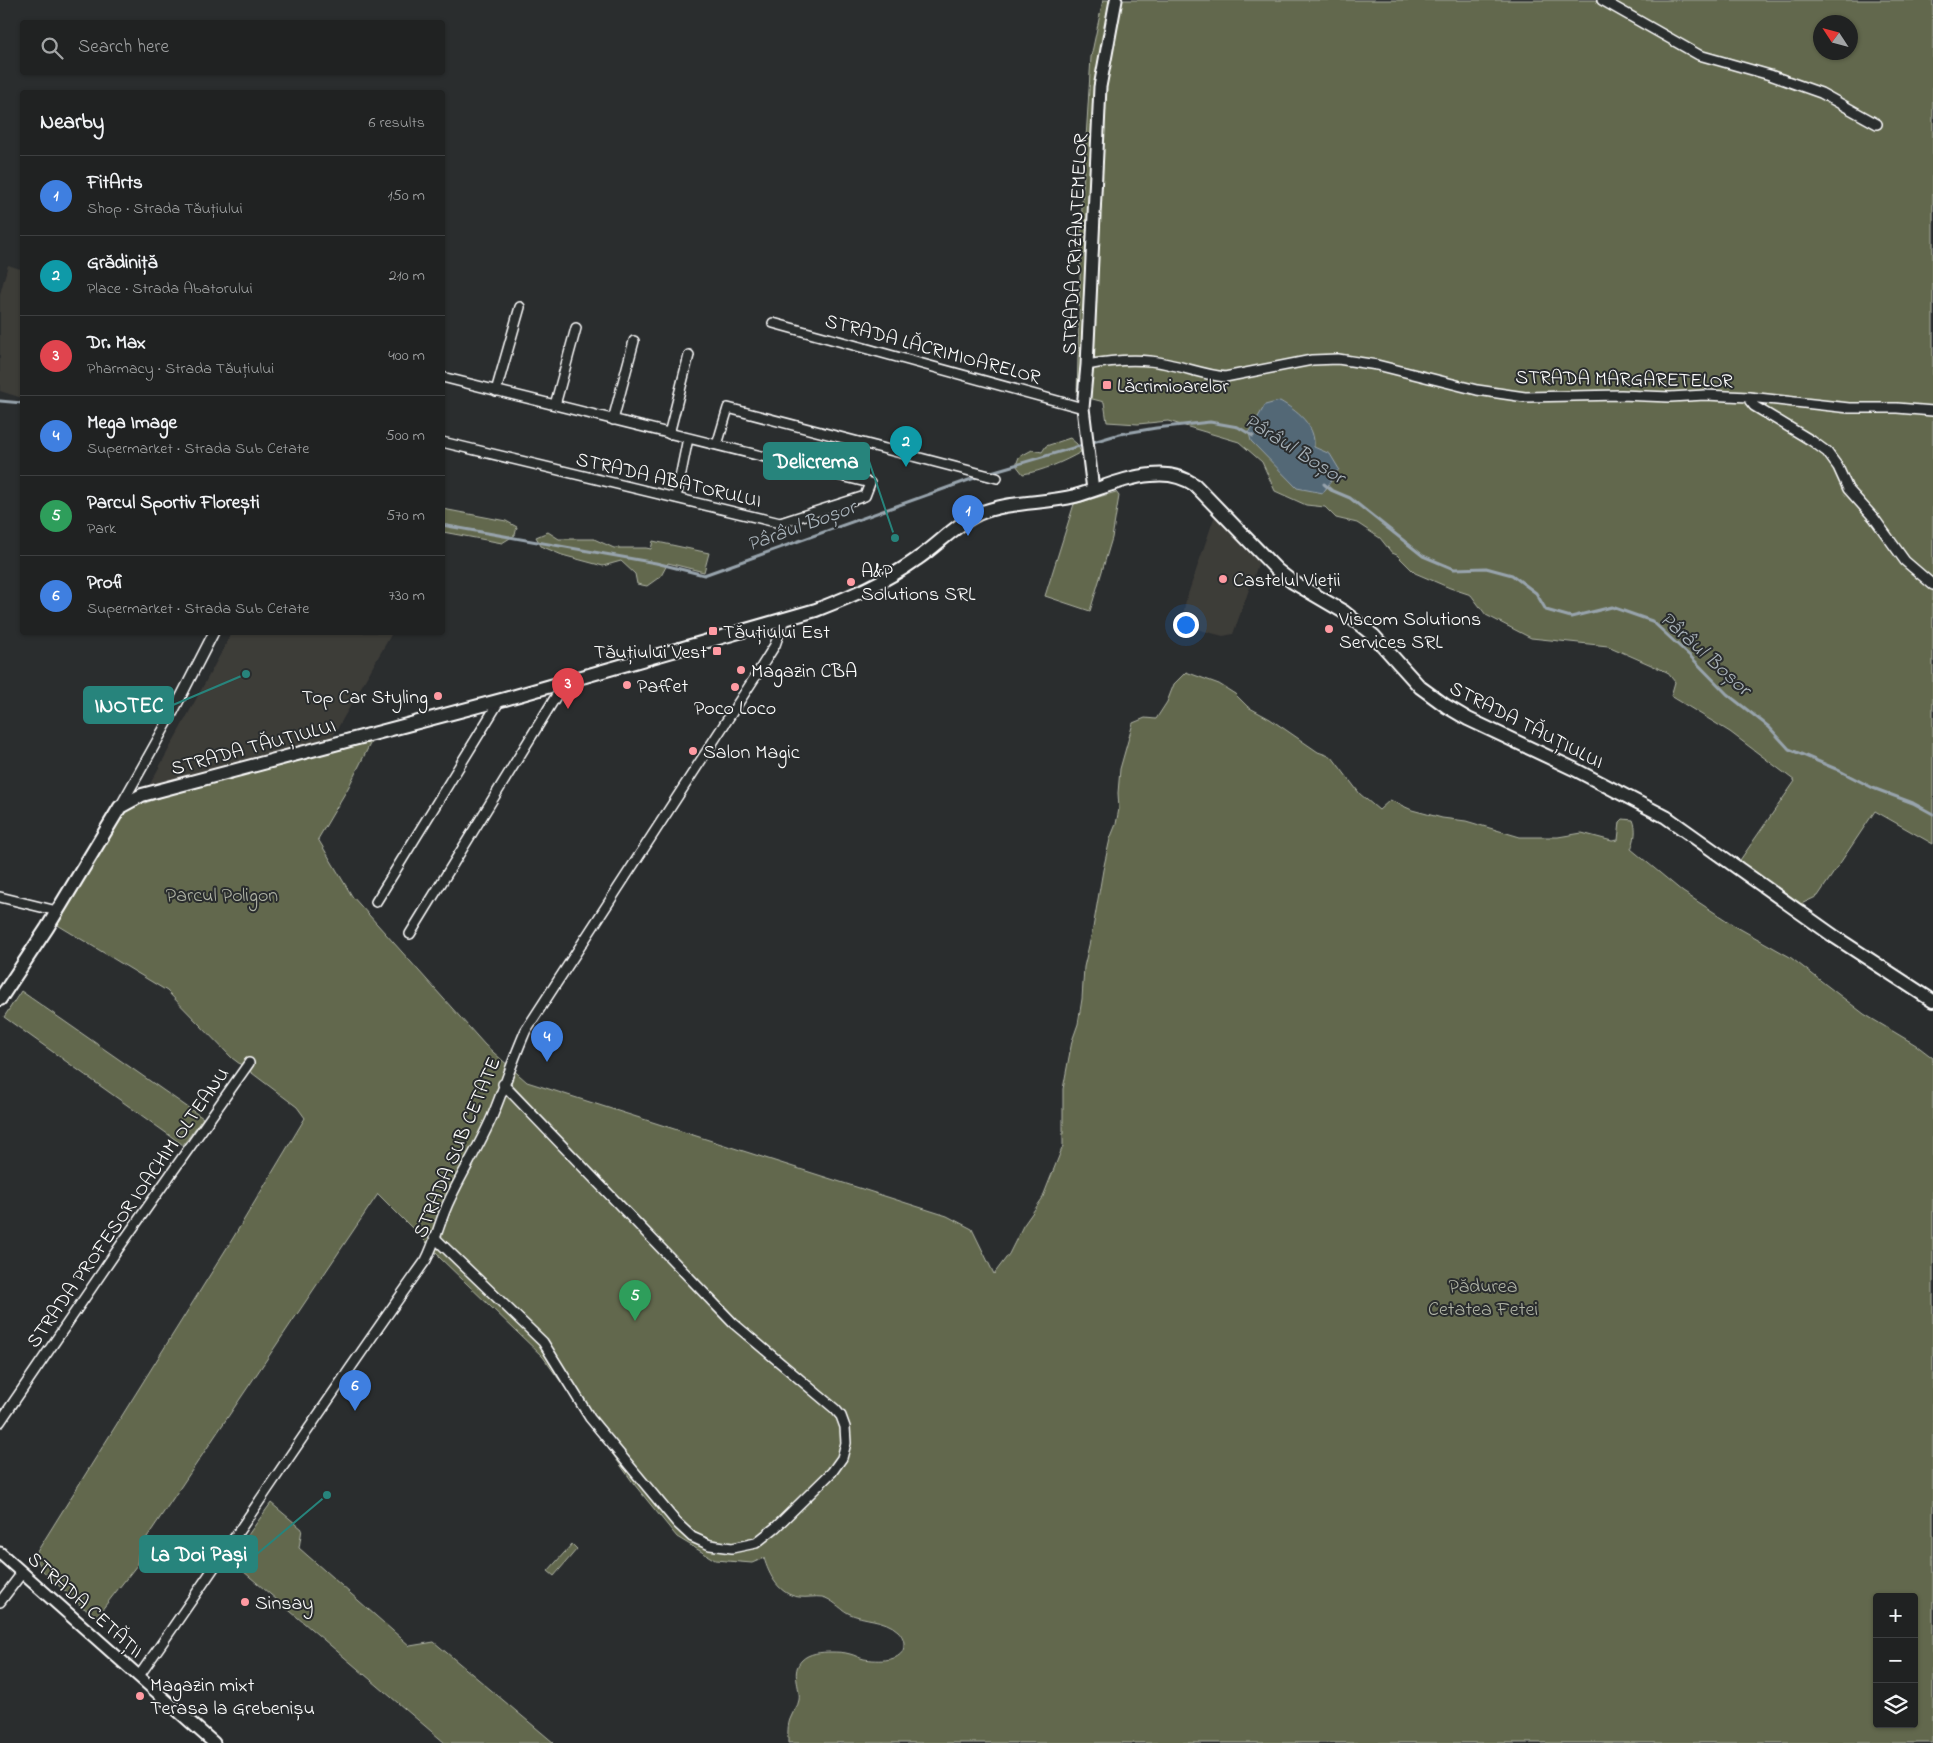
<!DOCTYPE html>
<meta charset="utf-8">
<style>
:root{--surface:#202222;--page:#282a2a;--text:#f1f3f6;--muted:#a2a4a5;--line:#3d3f40;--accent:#d93025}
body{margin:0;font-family:"Indie Flower",sans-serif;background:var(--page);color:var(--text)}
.controls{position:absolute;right:15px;bottom:15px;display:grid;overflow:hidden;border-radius:5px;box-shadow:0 1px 4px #0004}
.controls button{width:45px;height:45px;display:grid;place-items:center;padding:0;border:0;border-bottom:1px solid var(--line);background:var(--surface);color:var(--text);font:25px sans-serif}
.compass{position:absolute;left:1813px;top:15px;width:45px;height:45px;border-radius:50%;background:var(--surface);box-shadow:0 1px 4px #0004;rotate:306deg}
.you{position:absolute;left:1185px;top:624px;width:18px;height:18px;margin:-12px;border:4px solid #fff;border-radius:50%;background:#1a73e8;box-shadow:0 0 0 8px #1a73e833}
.badge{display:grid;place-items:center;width:32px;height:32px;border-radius:50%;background:var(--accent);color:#fff;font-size:16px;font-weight:700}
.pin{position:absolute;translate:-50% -41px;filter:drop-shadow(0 1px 2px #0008)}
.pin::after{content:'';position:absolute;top:26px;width:18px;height:15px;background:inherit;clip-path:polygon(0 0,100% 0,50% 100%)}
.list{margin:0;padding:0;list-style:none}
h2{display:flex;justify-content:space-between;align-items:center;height:65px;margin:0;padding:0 20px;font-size:21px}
h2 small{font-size:16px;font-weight:400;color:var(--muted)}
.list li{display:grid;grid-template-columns:32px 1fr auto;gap:15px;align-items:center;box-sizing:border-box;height:80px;padding:0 20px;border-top:1px solid var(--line)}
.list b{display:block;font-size:19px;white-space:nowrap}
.list p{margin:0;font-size:16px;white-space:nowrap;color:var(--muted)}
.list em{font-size:16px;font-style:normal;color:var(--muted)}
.icon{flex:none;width:28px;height:28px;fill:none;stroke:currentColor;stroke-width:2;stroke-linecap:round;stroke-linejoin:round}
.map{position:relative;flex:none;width:1933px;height:1743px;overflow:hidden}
.search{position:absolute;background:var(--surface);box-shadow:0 1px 4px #0004;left:20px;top:20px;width:425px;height:55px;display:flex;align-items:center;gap:12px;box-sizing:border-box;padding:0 18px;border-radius:5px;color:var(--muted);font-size:19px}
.panel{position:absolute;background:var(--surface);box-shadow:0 1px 4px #0004;left:20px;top:90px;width:425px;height:545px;border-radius:5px}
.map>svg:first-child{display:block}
</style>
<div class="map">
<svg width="1933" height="1743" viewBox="0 0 1933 1743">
<rect width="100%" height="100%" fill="#2a2d2e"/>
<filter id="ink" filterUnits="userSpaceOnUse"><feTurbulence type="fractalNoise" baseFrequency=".02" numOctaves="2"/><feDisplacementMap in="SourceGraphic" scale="10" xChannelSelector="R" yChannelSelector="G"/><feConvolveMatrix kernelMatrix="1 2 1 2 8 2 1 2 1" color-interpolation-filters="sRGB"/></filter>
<g filter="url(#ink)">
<path fill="#3e3c39" d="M 22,262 L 22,398 L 0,391 L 0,294 L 8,265 L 20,269 Z
M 1215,515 L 1218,516 L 1260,559 L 1233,634 L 1223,636 L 1181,625 L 1186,600 Z
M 232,633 L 392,633 L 332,738 L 149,786 Z"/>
<path fill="#62684e" stroke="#b0b4a6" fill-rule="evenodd" d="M 1103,0 L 1933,0 L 1933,844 L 1875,811 L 1818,896 L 1799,905 L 1738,863 L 1795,781 L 1730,732 L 1671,696 L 1675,682 L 1667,672 L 1608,646 L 1531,638 L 1486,615 L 1471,595 L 1450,588 L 1415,573 L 1397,555 L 1392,553 L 1380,538 L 1357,523 L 1336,518 L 1325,507 L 1306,505 L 1275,491 L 1262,462 L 1239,442 L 1168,421 L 1138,424 L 1107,422 L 1104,402 L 1077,395 L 1082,204 L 1091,57 ZM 1820,22 L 1850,22 L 1850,52 L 1820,52 Z
M 1070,438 L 1077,444 L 1081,452 C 1063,462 1043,471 1023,474 L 1016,465 L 1019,457 L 1032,450 L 1042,452 L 1046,446 Z
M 1116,492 L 1119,496 L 1112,538 L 1090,611 L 1045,596 L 1074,504 Z
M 443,509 L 506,521 L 517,527 L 515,535 L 502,543 L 443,532 Z
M 548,532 L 559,539 L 594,539 L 614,548 L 646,548 L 651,549 L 653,541 L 709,553 L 704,572 L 668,563 L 661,576 L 647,586 L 637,584 L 635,574 L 621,561 L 603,566 L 562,555 L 541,546 L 536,537 Z
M 1186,672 L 1219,684 L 1235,694 L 1248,707 L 1270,719 L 1318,752 L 1332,757 L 1360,794 L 1379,810 L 1390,800 L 1412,810 L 1442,818 L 1466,821 L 1520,837 L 1558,837 L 1582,833 L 1612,841 L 1618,840 L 1620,822 L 1623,819 L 1633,820 C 1637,829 1635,840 1631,849 L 1683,892 L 1735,926 L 1790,957 L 1864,1014 L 1916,1045 L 1933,1058 L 1933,1743 L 788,1743 C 788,1734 787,1725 791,1717 C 793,1711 798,1707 799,1700 C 801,1687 790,1672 802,1660 C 809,1653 821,1652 831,1652 C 836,1652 844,1652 850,1654 C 855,1655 859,1658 864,1659 C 876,1661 905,1663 904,1644 C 904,1639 901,1634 898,1631 C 884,1618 864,1621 848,1613 C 839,1608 832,1599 822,1597 C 815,1596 807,1598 799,1597 C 779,1595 769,1575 764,1558 L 752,1563 L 715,1560 L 677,1537 L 634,1484 L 543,1357 L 439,1257 L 439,1255 L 378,1194 L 139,1549 L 137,1565 L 97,1616 L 82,1607 L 43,1571 L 35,1555 L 233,1238 L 305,1118 L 297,1107 L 232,1058 L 167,991 L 56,924 L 125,810 L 182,790 L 256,769 L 371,742 L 348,788 L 318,839 L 352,896 L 485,1045 L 527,1082 L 947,1216 L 972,1229 L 994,1274 L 1009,1254 L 1023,1226 L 1042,1199 L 1063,1146 L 1063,1089 L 1072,1041 L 1078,1024 L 1082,999 L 1084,967 L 1093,928 L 1103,870 L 1110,839 L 1116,824 L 1119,809 L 1118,793 L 1120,769 L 1133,723 L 1145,718 L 1156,719 L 1167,702 L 1174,684 ZM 1877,1597 L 1914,1597 L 1914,1724 L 1877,1724 Z
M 21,991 L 203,1118 L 183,1145 L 4,1017 Z
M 271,1503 L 302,1529 L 299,1548 L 410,1646 L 434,1642 L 554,1743 L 445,1743 L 230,1560 Z
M 572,1544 L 577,1549 L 554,1576 L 548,1571 Z"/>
<path fill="#536776" stroke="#98a4ad" d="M 1280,401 C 1297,411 1316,425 1314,447 L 1330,454 L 1339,469 L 1323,493 L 1297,488 L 1251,441 L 1249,433 L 1265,405 Z"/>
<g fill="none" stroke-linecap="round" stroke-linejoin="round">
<path stroke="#98a4ad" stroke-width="3" d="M 0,401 L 22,403
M 988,473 L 1120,434 L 1156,428 L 1210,422 L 1238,427 L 1253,436
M 1324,484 L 1331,490 L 1350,498 L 1423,556 L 1454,569 L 1486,568 L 1512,575 L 1536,593 L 1546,610 L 1571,617 L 1612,607 L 1652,621 L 1690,656 L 1727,694 L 1769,727 L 1789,749 L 1836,769 L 1873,788 L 1913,803 L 1933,814
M 442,525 L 656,563 L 704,575 L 980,476"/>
<g stroke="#fff" stroke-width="12">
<path id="minor" d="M 1602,0 L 1699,55 L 1770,75 L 1821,93 L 1877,124
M 773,323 L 1083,408
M 1087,365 C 1114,360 1142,358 1168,364 C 1187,368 1206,375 1225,377 L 1312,360 L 1338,359 L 1377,365 L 1477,390 L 1525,397 L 1621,395 L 1670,397 L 1705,395 L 1749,397 L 1849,408 L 1897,408 L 1933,411
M 442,377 L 870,483 L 865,496 L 780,523 L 442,442
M 496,391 L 520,307
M 1749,397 L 1750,401 L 1754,406 L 1812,441 L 1827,452 L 1838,467 L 1848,489 L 1874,518 L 1905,561 L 1933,585
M 555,405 L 576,328
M 613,420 L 634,341
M 669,434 L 689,355
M 717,445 L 728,408 L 997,478
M 676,498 L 688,438
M 120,807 L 171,716 L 214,632
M 0,897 L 57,911
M 376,902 L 500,700
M 410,934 L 566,680
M 434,1237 L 543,1342 L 590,1418 L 677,1523 L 692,1537 L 703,1542 L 710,1545 L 732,1548 L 756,1543 L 776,1527 L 832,1472 L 842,1458 L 846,1443 L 845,1427 L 841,1416 L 835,1409 L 733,1323 L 503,1084
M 0,1422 L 118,1249 L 249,1063
M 0,1602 L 22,1573
M 139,1676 C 236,1538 328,1397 426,1260 C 436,1241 440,1219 450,1199 C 463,1171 480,1145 492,1117 C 504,1088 513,1059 526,1030 L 757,674 L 775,645 L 784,619"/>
</g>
<g stroke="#fff" stroke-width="15">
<path id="tertiary" d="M 1093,490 L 1083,408 L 1087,365 L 1100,87 L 1116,0
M 0,1553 L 214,1743"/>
</g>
<g stroke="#fff" stroke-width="16">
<path id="secondary" d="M 0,999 L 47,928 L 120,807 L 142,795 L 505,699 L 816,610 C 852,596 885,582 917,559 C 938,545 955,525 978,514 C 1008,501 1043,504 1075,496 C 1100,489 1125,477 1151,475 C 1167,473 1182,476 1195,485 L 1277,570 L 1291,581 L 1344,612 L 1374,636 L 1420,687 L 1446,706 L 1468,719 L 1574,769 L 1666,817 L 1835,937 L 1933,1001"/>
</g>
<use href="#minor" stroke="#2a2d2e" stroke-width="9"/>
<use href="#tertiary" stroke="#2a2d2e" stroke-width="11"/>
<use href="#secondary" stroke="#2a2d2e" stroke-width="12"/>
</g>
</g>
<g fill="#ff9aa2" stroke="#2a2d2e" stroke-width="2">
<rect x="1102" y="380" width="10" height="10" rx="2.5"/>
<circle cx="1223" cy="579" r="5"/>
<circle cx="851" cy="582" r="5"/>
<circle cx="1329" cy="629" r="5"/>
<rect x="708" y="626" width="10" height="10" rx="2.5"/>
<rect x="712" y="646" width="10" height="10" rx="2.5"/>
<circle cx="741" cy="670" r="5"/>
<circle cx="627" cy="685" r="5"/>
<circle cx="735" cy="687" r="5"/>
<circle cx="438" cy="696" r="5"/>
<circle cx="693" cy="751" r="5"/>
<circle cx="245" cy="1602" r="5"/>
<circle cx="140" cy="1696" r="5"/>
</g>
<g text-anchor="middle" stroke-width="4" stroke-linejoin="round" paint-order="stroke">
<g font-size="20" fill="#fff" stroke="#2a2d2e">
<text transform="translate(1074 244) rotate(-87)" y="7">STRADA CRIZANTEMELOR</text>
<text transform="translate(933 348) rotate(15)" y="7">STRADA LĂCRIMIOARELOR</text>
<text transform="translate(1624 378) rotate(1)" y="7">STRADA MARGARETELOR</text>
<text transform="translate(669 479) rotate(13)" y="7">STRADA ABATORULUI</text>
<text transform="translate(1527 724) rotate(27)" y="7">STRADA TĂUȚIULUI</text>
<text transform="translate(253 746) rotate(-15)" y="7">STRADA TĂUȚIULUI</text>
<text transform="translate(456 1147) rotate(-67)" y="7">STRADA SUB CETATE</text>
<text transform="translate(127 1207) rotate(-55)" y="7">STRADA PROFESOR IOACHIM OLTEANU</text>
<text transform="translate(86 1604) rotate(42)" y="7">STRADA CETĂȚII</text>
</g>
<g font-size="20" fill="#fff" stroke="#2a2d2e" text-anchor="start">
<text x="1117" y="392">Lăcrimioarelor</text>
<text x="861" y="577">A&amp;P<tspan x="861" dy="23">Solutions SRL</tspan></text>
<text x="1233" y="586">Castelul Vieții</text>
<text x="1339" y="625">Viscom Solutions<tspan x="1339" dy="23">Services SRL</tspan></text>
<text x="723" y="638">Tăuțiului Est</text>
<text x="707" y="658" text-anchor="end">Tăuțiului Vest</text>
<text x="751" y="677">Magazin CBA</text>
<text x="637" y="692">Paffet</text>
<text x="428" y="703" text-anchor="end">Top Car Styling</text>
<text x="735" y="714" text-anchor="middle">Poco Loco</text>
<text x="703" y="758">Salon Magic</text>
<text x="255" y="1609">Sinsay</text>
<text x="150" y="1691">Magazin mixt<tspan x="150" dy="23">Terasa la Grebenișu</tspan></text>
</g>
<g font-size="20" fill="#b0b4a6" stroke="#2a2d2e">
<text x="222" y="901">Parcul Poligon</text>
<text x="1483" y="1292">Pădurea<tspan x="1483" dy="23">Cetatea Fetei</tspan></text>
</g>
<g font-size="21" font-style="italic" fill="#a9b3ba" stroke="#2a2d2e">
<text transform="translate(1295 448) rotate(32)" y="7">Pârâul Boșor</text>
<text transform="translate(801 525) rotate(-20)" y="7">Pârâul Boșor</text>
<text transform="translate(1706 653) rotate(42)" y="7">Pârâul Boșor</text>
</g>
</g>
<path fill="none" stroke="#27847c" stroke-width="2" d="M895 538L869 461M246 674L173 705M327 1495L257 1554"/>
<g fill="#27847c" stroke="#2a2d2e" stroke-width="2">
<circle cx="895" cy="538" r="5"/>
<circle cx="246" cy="674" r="5"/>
<circle cx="327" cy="1495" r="5"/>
</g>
<g fill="#27847c" stroke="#27847c" stroke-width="2">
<rect x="764" y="443" width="105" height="36" rx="5"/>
<rect x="84" y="687" width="89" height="36" rx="5"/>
<rect x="140" y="1536" width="117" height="36" rx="5"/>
</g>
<g font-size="21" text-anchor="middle" font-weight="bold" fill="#fff">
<text x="816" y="468">Delicrema</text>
<text x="129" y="712">INOTEC</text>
<text x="199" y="1561">La Doi Pași</text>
</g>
</svg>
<div class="controls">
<button>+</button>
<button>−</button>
<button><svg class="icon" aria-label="layers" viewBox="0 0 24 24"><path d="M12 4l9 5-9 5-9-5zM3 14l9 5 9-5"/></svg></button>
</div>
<svg class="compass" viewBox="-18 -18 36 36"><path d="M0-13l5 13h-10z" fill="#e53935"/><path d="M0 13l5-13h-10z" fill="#a2a4a5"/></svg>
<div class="you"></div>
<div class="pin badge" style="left:968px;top:536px;background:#3f7fe0">1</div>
<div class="pin badge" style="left:906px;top:467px;background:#0f9aa8">2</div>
<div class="pin badge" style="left:568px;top:709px;background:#e0444e">3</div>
<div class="pin badge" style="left:547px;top:1062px;background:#3f7fe0">4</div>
<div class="pin badge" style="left:635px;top:1321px;background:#2e9e5b">5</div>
<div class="pin badge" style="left:355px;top:1411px;background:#3f7fe0">6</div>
<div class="search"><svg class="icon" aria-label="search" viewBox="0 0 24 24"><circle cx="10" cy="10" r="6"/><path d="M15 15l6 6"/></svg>Search here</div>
<section class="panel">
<h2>Nearby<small>6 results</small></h2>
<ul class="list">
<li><span class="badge" style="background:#3f7fe0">1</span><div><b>FitArts</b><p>Shop · Strada Tăuțiului</p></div><em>150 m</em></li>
<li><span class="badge" style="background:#0f9aa8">2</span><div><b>Grădiniță</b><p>Place · Strada Abatorului</p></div><em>210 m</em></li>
<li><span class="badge" style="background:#e0444e">3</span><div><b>Dr. Max</b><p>Pharmacy · Strada Tăuțiului</p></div><em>400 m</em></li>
<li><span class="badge" style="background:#3f7fe0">4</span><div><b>Mega Image</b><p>Supermarket · Strada Sub Cetate</p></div><em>500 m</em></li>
<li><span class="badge" style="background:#2e9e5b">5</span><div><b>Parcul Sportiv Florești</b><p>Park</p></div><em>570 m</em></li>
<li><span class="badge" style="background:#3f7fe0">6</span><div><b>Profi</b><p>Supermarket · Strada Sub Cetate</p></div><em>730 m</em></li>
</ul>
</section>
</div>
